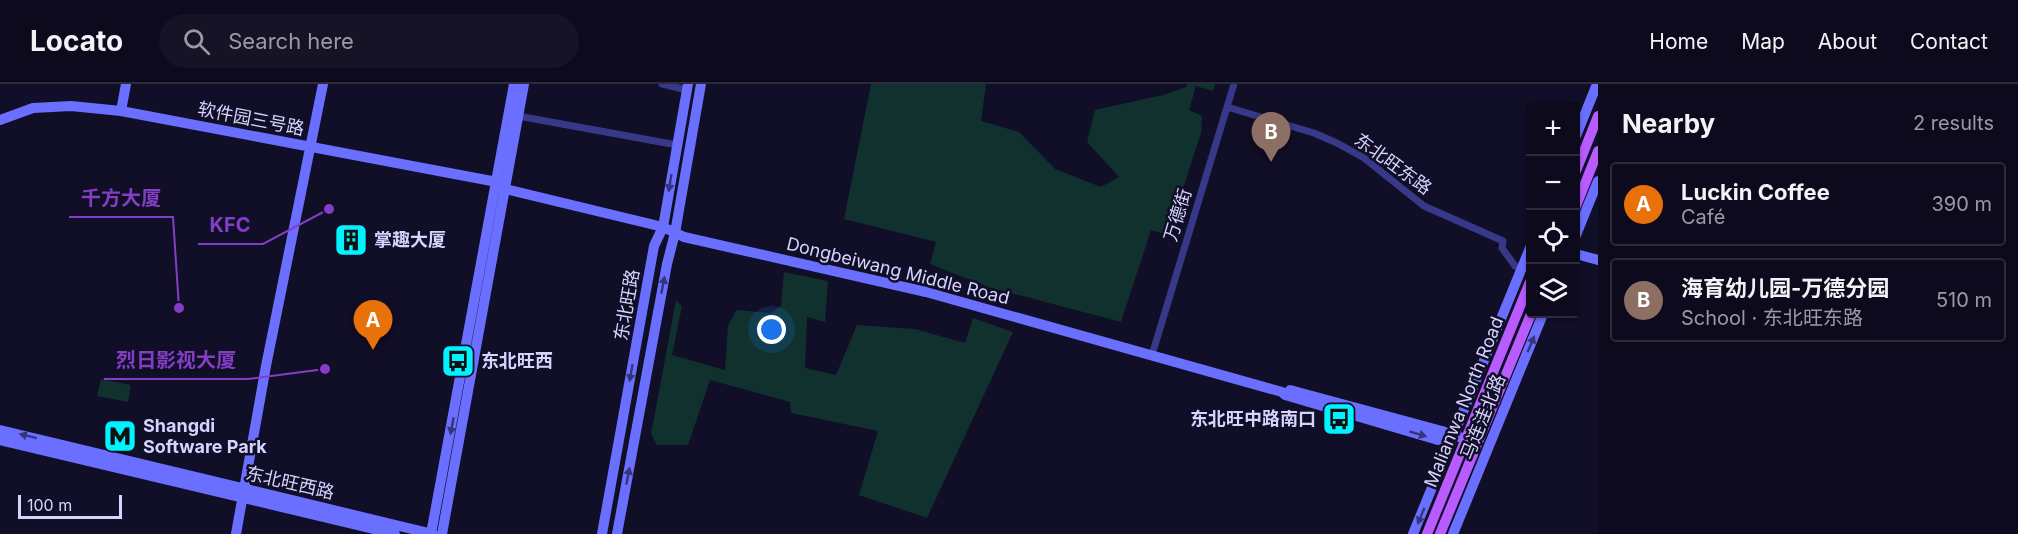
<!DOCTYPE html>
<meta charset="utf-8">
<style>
:root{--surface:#0d0a1d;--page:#161326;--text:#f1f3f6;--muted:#9a9aa4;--line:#2d2b3b;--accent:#8c9099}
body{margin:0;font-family:Inter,"Noto Sans SC",sans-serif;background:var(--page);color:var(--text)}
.controls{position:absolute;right:18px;top:18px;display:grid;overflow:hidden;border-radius:6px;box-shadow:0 2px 4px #0004}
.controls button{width:54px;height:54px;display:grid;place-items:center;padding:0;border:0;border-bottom:2px solid var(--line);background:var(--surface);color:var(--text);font:30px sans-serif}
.scale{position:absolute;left:18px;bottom:15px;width:104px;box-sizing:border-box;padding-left:6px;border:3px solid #d6d4ff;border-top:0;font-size:16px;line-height:21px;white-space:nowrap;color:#d6d4ff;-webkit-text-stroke:4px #110e27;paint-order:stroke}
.you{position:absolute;left:772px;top:246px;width:21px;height:21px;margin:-15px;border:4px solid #fff;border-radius:50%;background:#1a73e8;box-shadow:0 0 0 9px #1a73e833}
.badge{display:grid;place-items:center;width:39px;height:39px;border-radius:50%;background:var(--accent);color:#fff;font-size:20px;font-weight:700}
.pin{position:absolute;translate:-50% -50px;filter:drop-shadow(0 2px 3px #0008)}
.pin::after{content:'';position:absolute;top:32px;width:21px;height:18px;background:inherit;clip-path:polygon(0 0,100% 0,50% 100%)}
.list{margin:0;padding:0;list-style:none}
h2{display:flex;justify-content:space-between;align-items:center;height:78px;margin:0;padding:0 24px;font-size:26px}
h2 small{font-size:20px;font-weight:400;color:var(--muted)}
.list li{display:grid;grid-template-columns:39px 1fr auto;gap:18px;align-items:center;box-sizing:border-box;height:84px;margin:0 12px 12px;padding:0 12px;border:2px solid var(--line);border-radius:6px}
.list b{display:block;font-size:22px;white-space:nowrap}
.list p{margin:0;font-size:20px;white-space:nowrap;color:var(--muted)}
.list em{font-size:20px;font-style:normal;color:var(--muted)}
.icon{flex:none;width:33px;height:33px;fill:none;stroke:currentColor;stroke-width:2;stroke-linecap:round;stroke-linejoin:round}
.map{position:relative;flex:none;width:1598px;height:450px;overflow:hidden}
header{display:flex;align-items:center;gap:36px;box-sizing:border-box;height:84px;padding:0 30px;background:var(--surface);border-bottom:2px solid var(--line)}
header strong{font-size:28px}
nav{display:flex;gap:33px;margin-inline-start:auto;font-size:21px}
.search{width:420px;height:54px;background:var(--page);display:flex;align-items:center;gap:15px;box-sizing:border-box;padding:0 21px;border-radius:33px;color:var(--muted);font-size:22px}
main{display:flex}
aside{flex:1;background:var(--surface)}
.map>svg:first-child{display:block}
</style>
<header>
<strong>Locato</strong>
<div class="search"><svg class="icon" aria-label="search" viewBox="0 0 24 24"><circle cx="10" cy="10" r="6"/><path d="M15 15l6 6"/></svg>Search here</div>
<nav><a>Home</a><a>Map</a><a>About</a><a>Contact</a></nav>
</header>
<main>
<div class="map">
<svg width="1598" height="450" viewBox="0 0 1598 450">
<rect width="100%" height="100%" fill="#110e27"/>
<path fill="#11312e" d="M 871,0 L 986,0 L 981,37 L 1019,48 L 1055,85 L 1101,103 L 1119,93 L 1087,58 L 1095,26 L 1163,11 L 1186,3 L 1187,0 L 1215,0 L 1213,7 L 1196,2 L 1189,26 L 1202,32 L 1201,49 L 1168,151 L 1151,146 L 1121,238 L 988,203 L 930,180 L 936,158 L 844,135 Z
M 784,188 L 828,197 L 825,238 L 807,233 L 805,284 L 836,291 L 857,241 L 915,245 L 965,259 L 973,234 L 1013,248 L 927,434 L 859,411 L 878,347 L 791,329 L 790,318 L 710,296 L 688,361 L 657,361 L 651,350 L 676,216 L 682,222 L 672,271 L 725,286 L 728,242 L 736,226 L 771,229 L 781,222 Z
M 101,295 L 131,301 L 128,318 L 97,312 Z"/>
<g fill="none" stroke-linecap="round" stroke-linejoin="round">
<path stroke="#373888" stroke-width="7" d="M 662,0 L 687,6
M 1227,23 L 1314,49 L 1337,59 L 1364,74 L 1424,122 L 1503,157 L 1502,164 L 1515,182 L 1522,185
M 518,32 L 677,61
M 1152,271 L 1234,0"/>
<path stroke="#6b6fff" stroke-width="10" d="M 121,27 L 126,0
M 0,36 L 33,24 L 71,22 L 121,27 L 497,98
M 1576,52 L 1597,0
M 497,98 L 505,105 L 663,143 L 684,153 L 926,208 L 1282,308 L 1285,311 L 1438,356 L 1454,352
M 1576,151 L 1598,97
M 1576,170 L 1598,176
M 1290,306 L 1442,347 L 1477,359
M 0,346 L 433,450
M 0,356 L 395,450
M 236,450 L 266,282 L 323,0
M 431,450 L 514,0
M 442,450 L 524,0
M 602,450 L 654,162 L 663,143 L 688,0
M 617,450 L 667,180 L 675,149 L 701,0
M 1413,450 L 1530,164
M 1453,450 L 1543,230"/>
<path stroke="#b85bff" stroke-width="10" d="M 1576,87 L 1598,32
M 1576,122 L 1598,67
M 1427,450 L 1530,198
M 1440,450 L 1531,230"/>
</g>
<defs><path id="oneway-solid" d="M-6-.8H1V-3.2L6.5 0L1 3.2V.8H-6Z" transform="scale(1.5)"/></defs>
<g fill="#35357d">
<use href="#oneway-solid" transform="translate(670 99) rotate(99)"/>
<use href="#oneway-solid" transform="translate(663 201) rotate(-79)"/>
<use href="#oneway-solid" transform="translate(1531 260) rotate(-67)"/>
<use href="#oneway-solid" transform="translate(631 289) rotate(100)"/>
<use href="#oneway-solid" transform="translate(452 342) rotate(101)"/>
<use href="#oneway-solid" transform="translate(1418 350) rotate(16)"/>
<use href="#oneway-solid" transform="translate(28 352) rotate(-166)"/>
<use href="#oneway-solid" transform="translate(628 392) rotate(-79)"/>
<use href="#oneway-solid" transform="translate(1421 432) rotate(113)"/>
</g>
<defs>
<g id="building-square" transform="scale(1.725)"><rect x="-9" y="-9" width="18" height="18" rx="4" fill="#00f4ff" stroke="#110e27"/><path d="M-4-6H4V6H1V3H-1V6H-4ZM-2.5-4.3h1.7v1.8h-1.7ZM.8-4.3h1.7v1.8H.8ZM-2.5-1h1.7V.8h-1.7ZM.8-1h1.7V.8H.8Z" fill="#111"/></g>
<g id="bus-square" transform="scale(1.725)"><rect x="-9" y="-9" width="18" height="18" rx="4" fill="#00f4ff" stroke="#110e27"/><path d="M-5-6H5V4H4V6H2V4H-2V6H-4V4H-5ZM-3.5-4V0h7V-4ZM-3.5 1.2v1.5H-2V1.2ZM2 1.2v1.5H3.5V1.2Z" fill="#111"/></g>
<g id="metro-square" transform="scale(1.725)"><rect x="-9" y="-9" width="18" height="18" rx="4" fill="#00f4ff" stroke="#110e27"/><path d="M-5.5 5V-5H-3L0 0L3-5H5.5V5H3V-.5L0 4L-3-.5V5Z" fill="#111"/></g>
</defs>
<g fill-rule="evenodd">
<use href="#building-square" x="351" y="156"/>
<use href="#bus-square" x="458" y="277"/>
<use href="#bus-square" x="1339" y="335"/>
<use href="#metro-square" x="120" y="352"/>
</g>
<g text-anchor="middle" stroke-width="5" stroke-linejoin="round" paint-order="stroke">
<g font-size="18" fill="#d6d4ff" stroke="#110e27">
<text transform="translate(251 35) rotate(11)" y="6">软件园三号路</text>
<text transform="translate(1393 80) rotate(36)" y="6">东北旺东路</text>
<text transform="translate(1178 131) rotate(-73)" y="6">万德街</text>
<text transform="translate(898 187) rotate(14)" y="6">Dongbeiwang Middle Road</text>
<text transform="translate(627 221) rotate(-80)" y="6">东北旺路</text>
<text transform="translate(1464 318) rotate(-68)" y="6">Malianwa North Road</text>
<text transform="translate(1483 333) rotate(-68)" y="6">马连洼北路</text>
<text transform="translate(290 399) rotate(13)" y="6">东北旺西路</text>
</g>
<g font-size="18" font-weight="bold" fill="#d6d4ff" stroke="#110e27" text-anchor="start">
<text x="374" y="162">掌趣大厦</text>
<text x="481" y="283">东北旺西</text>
<text x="1316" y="341" text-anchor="end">东北旺中路南口</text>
<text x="143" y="348">Shangdi<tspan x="143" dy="21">Software Park</tspan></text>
</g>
</g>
<path fill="none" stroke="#843dc5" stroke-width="2" d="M179 224L173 133H69M329 125L263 160H198M325 285L248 295H104"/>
<g fill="#843dc5" stroke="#110e27" stroke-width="2">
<circle cx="179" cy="224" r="6"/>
<circle cx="329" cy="125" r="6"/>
<circle cx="325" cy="285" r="6"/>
</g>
<g font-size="20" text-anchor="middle" font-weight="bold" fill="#843dc5" stroke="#110e27" stroke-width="5" stroke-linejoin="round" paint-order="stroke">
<text x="121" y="121">千方大厦</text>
<text x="230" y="148">KFC</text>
<text x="176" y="283">烈日影视大厦</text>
</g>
</svg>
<div class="controls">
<button>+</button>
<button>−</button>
<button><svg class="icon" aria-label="locate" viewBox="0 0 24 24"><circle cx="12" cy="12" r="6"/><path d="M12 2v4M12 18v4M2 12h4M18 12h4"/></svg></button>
<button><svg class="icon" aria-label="layers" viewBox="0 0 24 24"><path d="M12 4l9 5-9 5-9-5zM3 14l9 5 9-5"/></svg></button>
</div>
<div class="scale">100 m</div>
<div class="you"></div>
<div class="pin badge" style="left:373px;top:266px;background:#e8710a">A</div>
<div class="pin badge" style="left:1271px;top:78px;background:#8d6e63">B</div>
</div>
<aside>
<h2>Nearby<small>2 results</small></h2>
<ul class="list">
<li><span class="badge" style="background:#e8710a">A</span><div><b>Luckin Coffee</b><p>Café</p></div><em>390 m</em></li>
<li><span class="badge" style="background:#8d6e63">B</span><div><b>海育幼儿园-万德分园</b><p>School · 东北旺东路</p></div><em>510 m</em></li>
</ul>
</aside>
</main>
